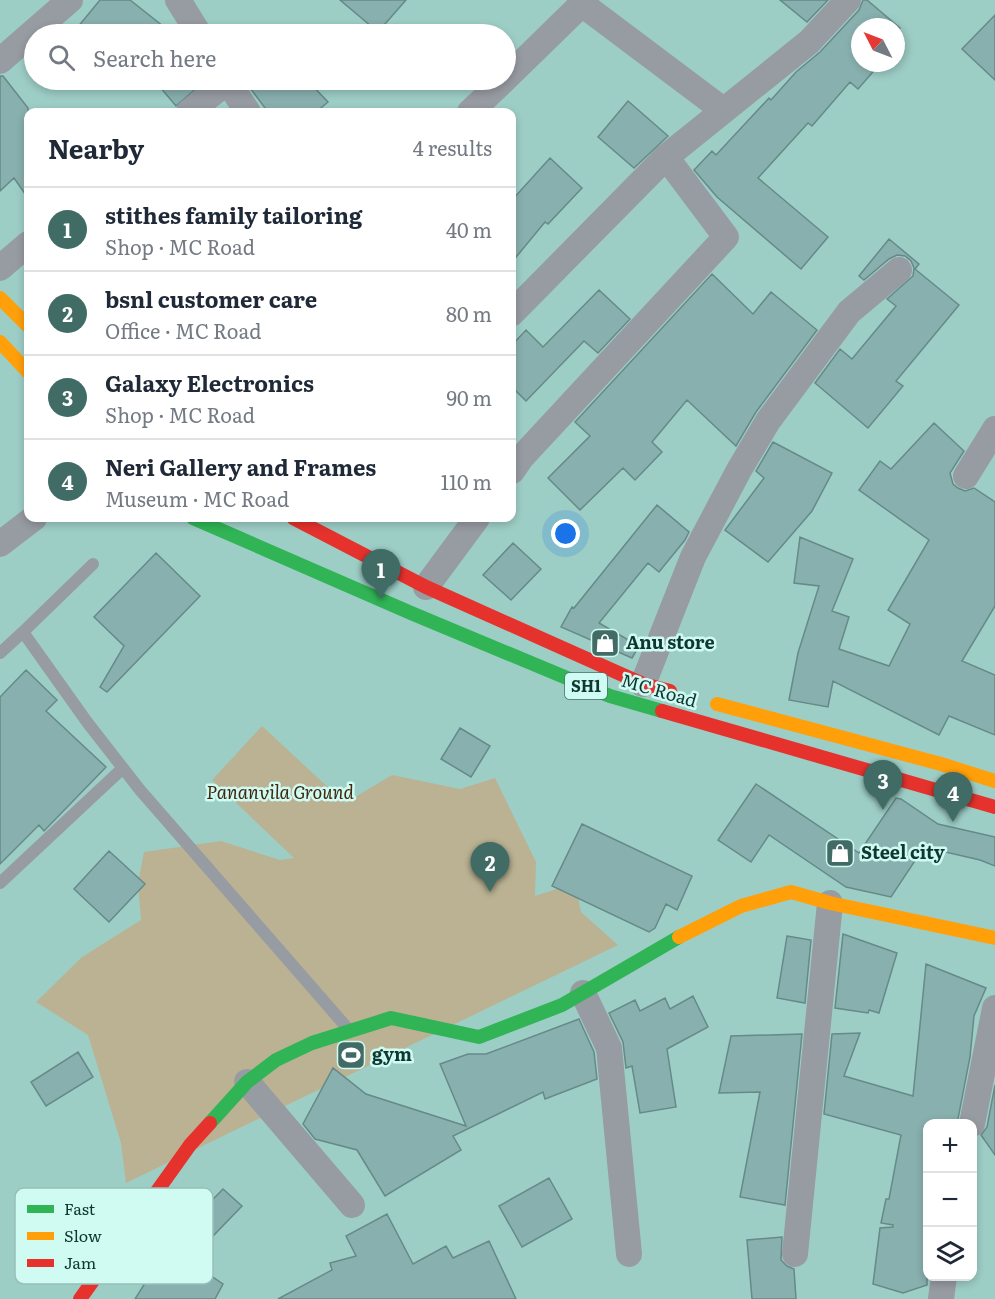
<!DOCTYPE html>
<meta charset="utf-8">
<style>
:root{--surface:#fff;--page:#f6f6f7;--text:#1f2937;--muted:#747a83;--line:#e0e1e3;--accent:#416c66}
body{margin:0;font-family:Literata,serif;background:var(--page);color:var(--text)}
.controls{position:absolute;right:18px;bottom:18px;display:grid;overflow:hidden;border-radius:12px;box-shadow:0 3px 9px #0003}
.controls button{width:54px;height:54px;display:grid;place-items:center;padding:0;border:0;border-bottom:2px solid var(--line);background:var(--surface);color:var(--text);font:30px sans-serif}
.compass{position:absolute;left:851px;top:18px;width:54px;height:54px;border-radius:50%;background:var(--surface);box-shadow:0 3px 9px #0003;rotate:312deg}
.you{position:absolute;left:566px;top:534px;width:21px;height:21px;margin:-15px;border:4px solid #fff;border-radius:50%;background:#1a73e8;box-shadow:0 0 0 9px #1a73e833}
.badge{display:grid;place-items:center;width:39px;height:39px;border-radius:50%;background:var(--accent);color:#fff;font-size:20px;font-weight:700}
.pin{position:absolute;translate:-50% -50px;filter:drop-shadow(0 2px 3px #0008)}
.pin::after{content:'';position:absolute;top:32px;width:21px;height:18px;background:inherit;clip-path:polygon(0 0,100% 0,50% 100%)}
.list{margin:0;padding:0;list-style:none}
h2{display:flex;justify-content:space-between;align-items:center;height:78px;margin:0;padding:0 24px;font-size:26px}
h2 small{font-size:20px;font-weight:400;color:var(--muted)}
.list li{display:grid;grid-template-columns:39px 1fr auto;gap:18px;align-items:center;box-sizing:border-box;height:84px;padding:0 24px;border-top:2px solid var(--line)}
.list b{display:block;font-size:22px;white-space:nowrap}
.list p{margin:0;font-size:20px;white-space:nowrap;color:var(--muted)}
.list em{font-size:20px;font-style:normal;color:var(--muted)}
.icon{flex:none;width:33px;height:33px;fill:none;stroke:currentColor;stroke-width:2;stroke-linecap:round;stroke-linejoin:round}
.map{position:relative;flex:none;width:995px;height:1299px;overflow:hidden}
.search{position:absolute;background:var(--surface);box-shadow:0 3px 9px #0003;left:24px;top:24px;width:492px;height:66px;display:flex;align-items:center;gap:15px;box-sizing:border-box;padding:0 21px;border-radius:33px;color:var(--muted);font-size:22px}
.panel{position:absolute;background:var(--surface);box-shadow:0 3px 9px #0003;left:24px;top:108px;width:492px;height:414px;border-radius:12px}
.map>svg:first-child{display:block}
</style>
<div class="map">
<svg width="995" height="1299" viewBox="0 0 995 1299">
<rect width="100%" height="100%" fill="#9dcec6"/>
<path fill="#bab293" d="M 262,726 L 345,803 L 392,775 L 460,789 L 495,778 L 536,862 L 535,896 L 575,883 L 581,912 L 618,945 L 126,1183 L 121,1143 L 88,1035 L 36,1002 L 82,957 L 141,920 L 138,883 L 144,852 L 221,841 L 280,860 L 294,858 L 212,780 Z"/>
<path fill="#88b0ae" stroke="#658a88" stroke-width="1.5" d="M 100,0 L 130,0 L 173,34 L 72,34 Z
M 340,0 L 406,0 L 378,32 Z
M 780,0 L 828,0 L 807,22 Z
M 863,0 L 867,0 L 900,28 L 896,33 L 896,27 L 860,27 L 860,63 L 877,63 L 879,65 L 858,89 L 850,82 L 812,126 L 808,123 L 758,178 L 828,237 L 801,269 L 717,197 L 694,170 L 712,151 L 716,155 L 769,98 L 771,100 L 796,72 L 820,52 L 859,10 Z
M 995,15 L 995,80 L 962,49 Z
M 0,76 L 3,76 L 28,108 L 28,198 L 14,178 L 0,191 Z
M 154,80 L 206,80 L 176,106 Z
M 244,80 L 307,80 L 328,102 L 316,112 L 268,112 Z
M 628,101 L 668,136 L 634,168 L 598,137 Z
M 550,158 L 582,188 L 548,224 L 545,222 L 512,262 L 512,200 Z
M 889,239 L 919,264 L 915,269 L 959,305 L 896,381 L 903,386 L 868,428 L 815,383 L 840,349 L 852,359 L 896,306 L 887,299 L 913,276 L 914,268 L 911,261 L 905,256 L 897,255 L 889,259 L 864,280 L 859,276 Z
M 712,274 L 753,314 L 771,292 L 817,330 L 756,412 L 736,446 L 687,400 L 652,442 L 662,452 L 635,480 L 623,468 L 580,510 L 548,478 L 590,436 L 575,422 Z
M 599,290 L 630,319 L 598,353 L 584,341 L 526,401 L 512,387 L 512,345 L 526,330 L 543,347 Z
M 934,423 L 964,451 L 950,473 L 953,484 L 958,488 L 965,491 L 974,488 L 995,502 L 995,606 L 962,661 L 995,675 L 995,735 L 949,716 L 939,735 L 833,681 L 828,707 L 789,700 L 798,653 L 819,586 L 794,583 L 800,537 L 853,559 L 832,611 L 849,617 L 839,649 L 889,666 L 910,624 L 888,610 L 929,540 L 859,490 L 880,461 L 891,469 Z
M 773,442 L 832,473 L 812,511 L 768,562 L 725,530 L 764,478 L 756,471 Z
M 657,505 L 689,532 L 685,540 L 659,572 L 648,563 L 599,623 L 639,646 L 632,658 L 561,627 L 572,607 L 574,608 Z
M 513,543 L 541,569 L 511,600 L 483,575 Z
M 156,553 L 200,596 L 107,692 L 100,687 L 124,646 L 94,617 Z
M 26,670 L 57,700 L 46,711 L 106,767 L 44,831 L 39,825 L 0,864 L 0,697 Z
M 460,728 L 490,746 L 471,777 L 441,759 Z
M 756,784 L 859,853 L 896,798 L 901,799 L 938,824 L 995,837 L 995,866 L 980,860 L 924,847 L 891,897 L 846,887 L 769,835 L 751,862 L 718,840 Z
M 582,824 L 692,876 L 677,910 L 666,904 L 655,928 L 649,932 L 552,886 Z
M 109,851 L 145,884 L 109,922 L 74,889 Z
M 843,934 L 897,953 L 879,1013 L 869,1010 L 868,1013 L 835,1008 Z
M 787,936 L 811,940 L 805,1003 L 777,998 Z
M 926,964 L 986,988 L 974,1016 L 970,1057 L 957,1124 L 927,1124 L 927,1285 L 903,1293 L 873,1284 L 880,1228 L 893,1227 L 893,1225 L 881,1223 L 886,1199 L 889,1199 L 901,1135 L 824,1114 L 832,1034 L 860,1033 L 844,1076 L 913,1096 Z
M 693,996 L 708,1027 L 667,1049 L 676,1107 L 640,1113 L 632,1066 L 626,1068 L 623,1042 L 609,1013 L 635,1000 L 640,1011 L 665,998 L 670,1009 Z
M 579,1019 L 594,1052 L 597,1079 L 545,1099 L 543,1092 L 453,1136 L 461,1150 L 385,1196 L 357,1150 L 315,1139 L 303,1124 L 333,1068 L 366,1094 L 466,1126 L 440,1064 L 468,1054 L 486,1054 Z
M 802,1034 L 785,1205 L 740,1197 L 760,1092 L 719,1093 L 731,1036 Z
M 78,1052 L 93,1077 L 46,1106 L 31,1082 Z
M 995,1085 L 995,1155 L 981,1135 L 987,1127 Z
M 549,1178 L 572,1219 L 522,1247 L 499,1206 Z
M 223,1189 L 242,1206 L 189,1261 L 223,1284 L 215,1299 L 135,1299 L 171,1242 Z
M 387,1214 L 413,1264 L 446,1246 L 453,1258 L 489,1241 L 516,1299 L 278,1299 L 332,1270 L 330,1263 L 356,1256 L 346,1236 Z
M 782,1237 L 781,1260 L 787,1266 L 794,1269 L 796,1299 L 752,1299 L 747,1240 Z"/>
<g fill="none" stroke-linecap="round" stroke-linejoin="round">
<path stroke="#979ba2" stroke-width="12" d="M 93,564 L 23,632 L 87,722 L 140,790 L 349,1030
M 0,653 L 23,632
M 0,883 L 123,768"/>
<path stroke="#979ba2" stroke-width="26" d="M 178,0 L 199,34
M 582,4 L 723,110
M 0,61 L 70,0
M 506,78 L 586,0
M 226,80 L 248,112
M 189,112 L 227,82
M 470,112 L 504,80
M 0,268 L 28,244
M 512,313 L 666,157
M 512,471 L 521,458 L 726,237 L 666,157 L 809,42 L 848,0
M 966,476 L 995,429
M 0,544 L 34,518
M 426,587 L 477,518
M 643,684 L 693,557 L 739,470 L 768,421 L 849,312 L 899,270
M 583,993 L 609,1048 L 629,1254
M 247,1082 L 352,1205
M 972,1124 L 995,1008
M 795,1254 L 830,903
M 941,1299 L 944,1276"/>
<path stroke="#30b455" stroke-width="14" d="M 193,518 L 411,613 L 610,696 L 662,711
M 210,1123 L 247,1082 L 276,1060 L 312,1043 L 391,1018 L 479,1037 L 562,1005 L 679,937"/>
<path stroke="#ff9f0a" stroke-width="14" d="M 0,298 L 28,326
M 0,342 L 28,372
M 717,704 L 941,764 L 995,781
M 679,937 L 741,906 L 791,892 L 830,903 L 995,938"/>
<path stroke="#e5322d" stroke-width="14" d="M 293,518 L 426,587 L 643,684 L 670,691
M 662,711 L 995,807
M 80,1299 L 190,1145 L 210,1123"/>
</g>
<defs>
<g id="shop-square" transform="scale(1.5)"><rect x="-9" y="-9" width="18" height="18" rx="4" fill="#416c66" stroke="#d0fbf3"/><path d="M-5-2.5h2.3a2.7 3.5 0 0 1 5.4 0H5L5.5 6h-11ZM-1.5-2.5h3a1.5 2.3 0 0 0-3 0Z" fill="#fff"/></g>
<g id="stadium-square" transform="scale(1.5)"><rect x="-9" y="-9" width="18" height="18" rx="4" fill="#416c66" stroke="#d0fbf3"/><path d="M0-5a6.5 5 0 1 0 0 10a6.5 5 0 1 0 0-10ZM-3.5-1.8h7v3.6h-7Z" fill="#fff"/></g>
</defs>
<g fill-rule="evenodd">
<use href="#shop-square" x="605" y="643"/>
<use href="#shop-square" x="840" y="853"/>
<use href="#stadium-square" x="351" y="1055"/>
</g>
<g text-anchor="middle" stroke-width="5" stroke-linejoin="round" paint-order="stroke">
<rect fill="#d0fbf3" stroke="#49726c" stroke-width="1.5" x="565" y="673" width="42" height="26" rx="4.5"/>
<g font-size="16" font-weight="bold" fill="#0f3732">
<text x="586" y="692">SH1</text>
</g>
<g font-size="18" font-weight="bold" fill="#0f3732" stroke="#d0fbf3" text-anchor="start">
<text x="626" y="649">Anu store</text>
<text x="861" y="859">Steel city</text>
<text x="372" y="1061">gym</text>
</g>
<g font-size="18" fill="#0f3732" stroke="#d0fbf3">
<text transform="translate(659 691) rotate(16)" y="6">MC Road</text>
</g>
<g font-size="18" font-style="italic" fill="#40270e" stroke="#d0fbf3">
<text x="280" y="799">Pananvila Ground</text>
</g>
</g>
<rect x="15" y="1188" width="198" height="96" rx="9" fill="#d0fbf3" stroke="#96c0b9" stroke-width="1.5"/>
<rect x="27" y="1205" width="27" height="8" fill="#30b455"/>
<rect x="27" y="1232" width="27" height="8" fill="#ff9f0a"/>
<rect x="27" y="1259" width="27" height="8" fill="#e5322d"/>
<g font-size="16" fill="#0f3732">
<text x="64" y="1215">Fast</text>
<text x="64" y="1242">Slow</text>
<text x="64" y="1269">Jam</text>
</g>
</svg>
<div class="controls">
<button>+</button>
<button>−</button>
<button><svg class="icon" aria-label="layers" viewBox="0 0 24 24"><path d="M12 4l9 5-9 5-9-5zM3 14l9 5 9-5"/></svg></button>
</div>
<svg class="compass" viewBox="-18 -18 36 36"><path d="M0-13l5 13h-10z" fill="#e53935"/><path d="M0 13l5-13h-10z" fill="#747a83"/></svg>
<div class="you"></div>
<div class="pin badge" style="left:381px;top:599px">1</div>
<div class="pin badge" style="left:490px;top:892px">2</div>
<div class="pin badge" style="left:883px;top:810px">3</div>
<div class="pin badge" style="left:953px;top:822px">4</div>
<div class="search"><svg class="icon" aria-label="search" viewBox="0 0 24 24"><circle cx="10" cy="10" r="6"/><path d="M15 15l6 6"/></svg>Search here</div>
<section class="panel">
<h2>Nearby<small>4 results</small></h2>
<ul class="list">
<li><span class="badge">1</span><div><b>stithes family tailoring</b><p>Shop · MC Road</p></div><em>40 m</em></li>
<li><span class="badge">2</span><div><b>bsnl customer care</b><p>Office · MC Road</p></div><em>80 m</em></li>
<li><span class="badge">3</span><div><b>Galaxy Electronics</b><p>Shop · MC Road</p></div><em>90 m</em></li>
<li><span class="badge">4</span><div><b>Neri Gallery and Frames</b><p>Museum · MC Road</p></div><em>110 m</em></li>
</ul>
</section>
</div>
